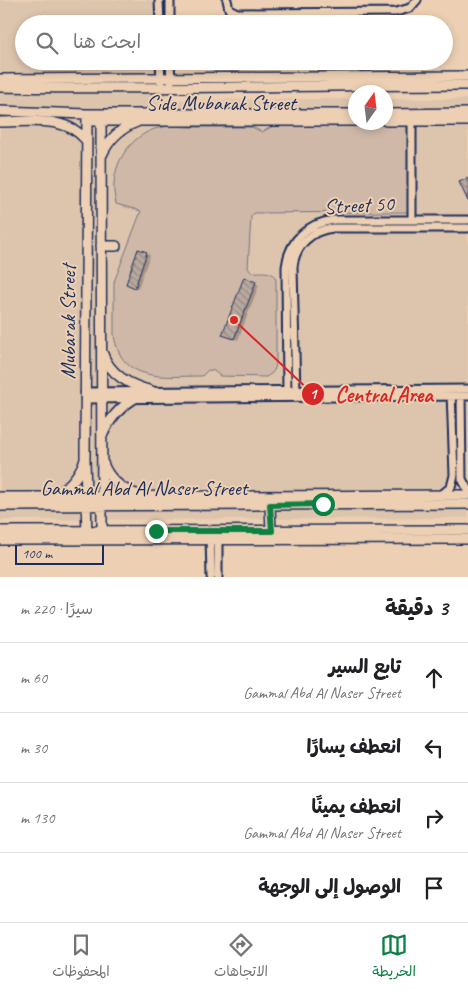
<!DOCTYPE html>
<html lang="ar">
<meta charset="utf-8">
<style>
:root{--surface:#fff;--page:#f2f2f2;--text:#202124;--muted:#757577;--line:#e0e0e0;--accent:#0b8043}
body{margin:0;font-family:Caveat,"Playpen Sans Arabic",sans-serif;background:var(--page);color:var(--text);direction:rtl}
.compass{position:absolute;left:348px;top:85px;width:45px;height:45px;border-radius:50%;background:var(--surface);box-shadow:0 2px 8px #0003;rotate:14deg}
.scale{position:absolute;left:15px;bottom:12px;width:89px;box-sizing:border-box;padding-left:5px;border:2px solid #1b2f5e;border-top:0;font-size:14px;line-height:18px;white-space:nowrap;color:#1b2f5e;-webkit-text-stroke:4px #edd0b3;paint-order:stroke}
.stop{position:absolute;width:15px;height:15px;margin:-11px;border:4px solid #0b8043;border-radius:50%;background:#fff}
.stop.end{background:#0b8043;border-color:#fff;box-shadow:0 1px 5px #0008}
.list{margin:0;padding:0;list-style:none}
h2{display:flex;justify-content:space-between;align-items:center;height:65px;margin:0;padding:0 20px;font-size:21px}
h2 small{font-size:16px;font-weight:400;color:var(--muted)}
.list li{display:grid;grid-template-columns:32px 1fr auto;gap:15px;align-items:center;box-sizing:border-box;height:70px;padding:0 20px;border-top:1px solid var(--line)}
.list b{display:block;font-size:19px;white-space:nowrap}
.list p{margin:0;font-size:16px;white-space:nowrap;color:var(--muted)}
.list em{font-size:16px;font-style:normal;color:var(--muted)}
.icon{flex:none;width:28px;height:28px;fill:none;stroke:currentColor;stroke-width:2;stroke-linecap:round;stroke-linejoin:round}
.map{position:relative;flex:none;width:468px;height:577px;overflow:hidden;direction:ltr}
.search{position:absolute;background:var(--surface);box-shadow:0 2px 8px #0003;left:15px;right:15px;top:15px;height:55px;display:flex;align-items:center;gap:12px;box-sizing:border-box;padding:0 18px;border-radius:28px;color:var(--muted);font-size:19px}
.sheet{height:345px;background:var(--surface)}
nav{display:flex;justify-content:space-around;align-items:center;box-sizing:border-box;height:70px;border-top:1px solid var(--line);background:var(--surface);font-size:14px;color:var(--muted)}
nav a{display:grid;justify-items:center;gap:2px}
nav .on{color:var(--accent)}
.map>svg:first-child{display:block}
</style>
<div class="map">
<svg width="468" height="577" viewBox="0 0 468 577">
<defs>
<pattern id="building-back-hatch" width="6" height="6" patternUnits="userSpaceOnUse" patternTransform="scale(1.25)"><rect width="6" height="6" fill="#b9a89e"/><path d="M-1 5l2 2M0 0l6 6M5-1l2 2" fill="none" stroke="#968984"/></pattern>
</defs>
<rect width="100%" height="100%" fill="#edd0b3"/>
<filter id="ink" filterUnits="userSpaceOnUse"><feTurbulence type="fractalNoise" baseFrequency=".02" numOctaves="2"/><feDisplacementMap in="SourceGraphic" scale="10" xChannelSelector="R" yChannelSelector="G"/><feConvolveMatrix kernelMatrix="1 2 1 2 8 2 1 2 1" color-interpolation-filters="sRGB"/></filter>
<g filter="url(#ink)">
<path fill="#ddc4ad" d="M 0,0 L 165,0 L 165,24 L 24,24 L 24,61 L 165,61 L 166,100 L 355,99 L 356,122 L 386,122 L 386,99 L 468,99 L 468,518 L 0,520 Z"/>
<path fill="#cfb8a7" stroke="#757482" d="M 409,125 L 409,212 L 255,213 L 251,216 L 248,268 L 251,272 C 261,273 273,269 276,280 L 276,363 C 275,371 273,373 266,377 L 220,376 L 214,371 L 208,370 L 202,376 C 165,376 121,384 114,335 L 114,282 L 141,211 L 116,204 C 115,197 113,191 114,184 C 115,157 136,131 163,127 C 172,125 181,127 190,127 C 211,127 232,127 252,127 L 262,132 L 273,126 Z"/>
<path fill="#0003" d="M 139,250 L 150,255 L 138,288 L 130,285 Z
M 255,283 L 259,285 L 238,340 L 228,337 Z"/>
<path fill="url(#building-back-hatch)" stroke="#1b2f5e" d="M 468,178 L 468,201 L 459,182 Z
M 138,249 L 147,252 L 135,288 L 126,284 Z
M 244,277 L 256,282 L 234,339 L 222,335 Z"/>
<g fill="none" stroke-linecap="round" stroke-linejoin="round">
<g stroke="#1b2f5e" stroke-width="11">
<path id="minor" d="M 159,0 L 160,24
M 170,0 L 170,24
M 227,0 L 229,9 L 237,13 L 396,12 L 410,8 L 417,0
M 215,24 L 224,21 L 232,12
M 160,61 L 161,81
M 170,61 L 171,81
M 412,116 L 412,220
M 85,392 L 468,389
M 461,393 L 462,479 L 468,490
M 287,394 L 286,267 C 289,240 308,223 334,220 L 468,220
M 296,394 L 293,267 C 295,245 312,230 333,228 L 468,228
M 85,399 L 468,396
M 441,495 L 451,487 L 454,475 L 451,392
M 218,535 L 218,577
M 210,536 L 211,577"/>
</g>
<g stroke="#1b2f5e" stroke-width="12">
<path id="major" d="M 0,79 L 468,76
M 0,87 C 156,90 312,85 468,85
M 0,111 L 87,114 L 356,114
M 87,114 L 85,459 L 87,536
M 101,114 L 102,531
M 386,114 L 468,113
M 87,121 L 356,121
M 386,121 L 468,121
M 0,122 C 29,122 65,115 86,140
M 102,155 C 109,139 121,128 137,122
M 101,246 L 116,246
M 102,352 C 110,375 129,385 152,391
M 103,434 C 110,418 120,407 135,398
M 103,463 C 108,478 121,489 136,494
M 54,496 C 68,488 78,477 84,462
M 0,497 L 468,495
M 270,505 L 271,531
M 0,506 L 468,504
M 0,531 L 468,530
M 0,540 L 468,539"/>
</g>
<use href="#minor" stroke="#edd0b3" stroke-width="7"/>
<use href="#major" stroke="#edd0b3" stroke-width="9"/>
</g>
</g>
<g fill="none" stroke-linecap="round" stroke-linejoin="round" filter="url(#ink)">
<path stroke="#0b8043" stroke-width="6" d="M 156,531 L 272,531 L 270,505 L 323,504"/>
</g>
<g text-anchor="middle" stroke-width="4" stroke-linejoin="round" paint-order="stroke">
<g font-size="21" fill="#1b2f5e" stroke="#edd0b3">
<text x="221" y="110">Side Mubarak Street</text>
<text transform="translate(359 205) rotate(-3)" y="7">Street 50</text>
<text transform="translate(68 322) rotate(-90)" y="7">Mubarak Street</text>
<text x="144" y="495">Gammal Abd Al Naser Street</text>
</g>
</g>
<path fill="none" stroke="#d62828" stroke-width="2" d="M234 320L313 394"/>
<g fill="#d62828" stroke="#edd0b3" stroke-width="2">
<circle cx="234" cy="320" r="5"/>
<circle cx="313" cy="394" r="12"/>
</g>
<g font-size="15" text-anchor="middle" font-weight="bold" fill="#fff">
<text x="313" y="399">1</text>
</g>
<g font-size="22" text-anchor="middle" font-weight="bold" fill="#d62828" stroke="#edd0b3" stroke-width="4" stroke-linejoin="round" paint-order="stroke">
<text x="384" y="402">Central Area</text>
</g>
</svg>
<svg class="compass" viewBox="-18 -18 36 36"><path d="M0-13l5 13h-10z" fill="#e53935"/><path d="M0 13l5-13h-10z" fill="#757577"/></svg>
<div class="scale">100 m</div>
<div class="stop" style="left:323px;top:504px"></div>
<div class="stop end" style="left:156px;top:531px"></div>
<div class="search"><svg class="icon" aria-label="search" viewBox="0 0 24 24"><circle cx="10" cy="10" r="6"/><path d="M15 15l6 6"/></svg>ابحث هنا</div>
</div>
<section class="sheet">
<h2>3 دقيقة<small>سيرًا · 220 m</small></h2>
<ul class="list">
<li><svg class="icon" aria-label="ahead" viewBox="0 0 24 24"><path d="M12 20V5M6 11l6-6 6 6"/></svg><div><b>تابع السير</b><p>Gammal Abd Al Naser Street</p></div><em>60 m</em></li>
<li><svg class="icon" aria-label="left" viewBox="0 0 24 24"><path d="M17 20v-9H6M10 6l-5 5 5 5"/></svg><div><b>انعطف يسارًا</b></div><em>30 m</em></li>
<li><svg class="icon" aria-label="right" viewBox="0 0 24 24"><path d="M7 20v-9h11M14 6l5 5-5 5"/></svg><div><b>انعطف يمينًا</b><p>Gammal Abd Al Naser Street</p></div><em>130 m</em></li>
<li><svg class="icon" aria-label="arrive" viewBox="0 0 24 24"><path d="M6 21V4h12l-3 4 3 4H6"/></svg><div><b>الوصول إلى الوجهة</b></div></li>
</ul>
</section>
<nav>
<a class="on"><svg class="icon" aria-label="map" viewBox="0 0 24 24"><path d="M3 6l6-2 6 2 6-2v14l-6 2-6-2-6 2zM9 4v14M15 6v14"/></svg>الخريطة</a>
<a><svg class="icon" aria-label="directions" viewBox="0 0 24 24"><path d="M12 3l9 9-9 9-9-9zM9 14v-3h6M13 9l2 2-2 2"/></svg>الاتجاهات</a>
<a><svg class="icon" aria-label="saved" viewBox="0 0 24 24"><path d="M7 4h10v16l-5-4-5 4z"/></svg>المحفوظات</a>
</nav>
